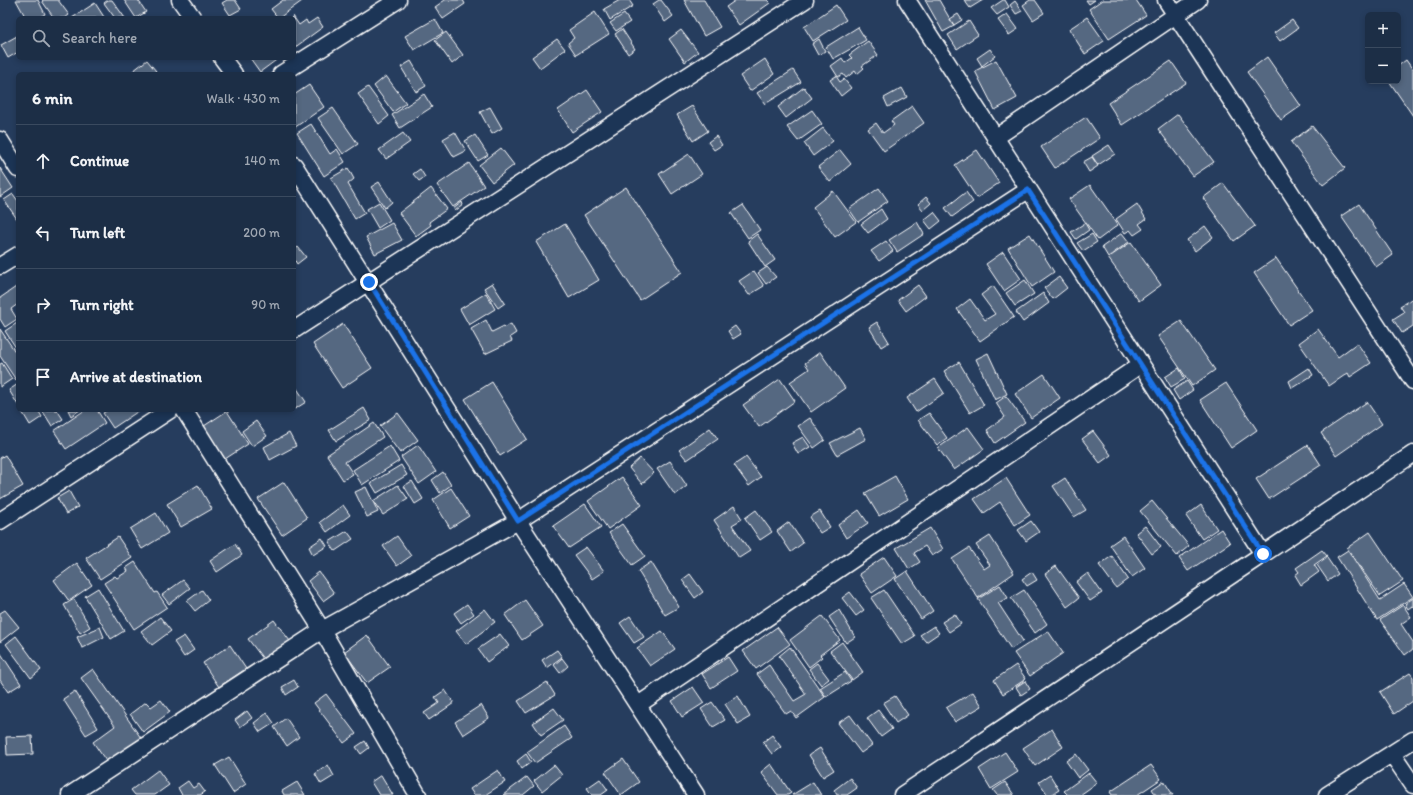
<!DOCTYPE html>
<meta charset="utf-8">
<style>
:root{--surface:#1c2e46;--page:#293a51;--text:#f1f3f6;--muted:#a0a8b3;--line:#3a4a5f}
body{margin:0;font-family:Itim,sans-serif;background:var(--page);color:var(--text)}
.controls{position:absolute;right:12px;top:12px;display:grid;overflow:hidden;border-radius:6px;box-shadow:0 2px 6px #0003}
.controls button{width:36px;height:36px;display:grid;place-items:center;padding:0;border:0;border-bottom:1px solid var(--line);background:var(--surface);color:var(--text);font:20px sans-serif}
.stop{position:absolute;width:12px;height:12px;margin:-9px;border:3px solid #1a73e8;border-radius:50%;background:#fff}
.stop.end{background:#1a73e8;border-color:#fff;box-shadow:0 1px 4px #0008}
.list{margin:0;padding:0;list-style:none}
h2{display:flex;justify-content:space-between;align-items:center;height:52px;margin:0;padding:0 16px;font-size:17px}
h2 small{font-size:13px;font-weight:400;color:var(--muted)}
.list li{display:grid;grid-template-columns:26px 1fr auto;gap:12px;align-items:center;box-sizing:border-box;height:72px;padding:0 16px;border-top:1px solid var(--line)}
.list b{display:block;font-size:15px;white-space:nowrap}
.list em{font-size:13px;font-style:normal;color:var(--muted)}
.icon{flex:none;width:22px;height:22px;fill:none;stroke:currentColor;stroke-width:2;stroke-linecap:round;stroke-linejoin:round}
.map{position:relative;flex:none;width:1413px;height:795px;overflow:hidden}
.search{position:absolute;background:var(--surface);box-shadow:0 2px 6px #0003;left:16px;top:16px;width:280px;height:44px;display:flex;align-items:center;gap:10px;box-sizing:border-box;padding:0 14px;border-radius:6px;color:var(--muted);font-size:15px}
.panel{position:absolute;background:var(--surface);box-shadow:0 2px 6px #0003;left:16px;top:72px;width:280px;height:340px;border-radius:6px}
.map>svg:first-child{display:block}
</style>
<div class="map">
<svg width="1413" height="795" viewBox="0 0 1413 795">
<rect width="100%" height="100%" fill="#263d5e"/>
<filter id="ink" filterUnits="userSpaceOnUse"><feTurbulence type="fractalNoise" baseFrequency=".025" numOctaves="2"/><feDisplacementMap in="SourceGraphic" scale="8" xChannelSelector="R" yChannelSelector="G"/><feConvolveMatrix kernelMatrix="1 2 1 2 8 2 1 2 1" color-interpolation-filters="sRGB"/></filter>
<g filter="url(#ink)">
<path fill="#556781" stroke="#fff" d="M 16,0 L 38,0 L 45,14 L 38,18 L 26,18 Z
M 43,0 L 58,0 L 69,15 L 65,18 L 54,18 L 42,1 Z
M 108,0 L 112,0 L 125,18 L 115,18 L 104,3 Z
M 124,0 L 138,0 L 146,12 L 136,18 Z
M 227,0 L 235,0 L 241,9 L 230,15 L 222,3 Z
M 283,0 L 301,0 L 302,1 L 279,18 L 278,18 L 271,9 Z
M 445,0 L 463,0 L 465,4 L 443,19 L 435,7 Z
M 620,0 L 629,0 L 633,6 L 610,20 L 604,9 Z
M 659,0 L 661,0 L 673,16 L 665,22 L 653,4 Z
M 684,0 L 704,0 L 720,27 L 704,36 Z
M 736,0 L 767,0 L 770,3 L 739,25 L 726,7 Z
M 925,0 L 939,0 L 954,26 L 943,32 Z
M 964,0 L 983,0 L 970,8 Z
M 1003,0 L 1005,0 L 1009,7 L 997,15 L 991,8 Z
M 1030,0 L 1035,0 L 1044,13 L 1033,20 L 1023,5 Z
M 1086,0 L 1095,0 L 1089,4 Z
M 1102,0 L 1136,0 L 1146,15 L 1109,39 L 1089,9 Z
M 1015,1 L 1022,11 L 1016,14 L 1010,5 Z
M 95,3 L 104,17 L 103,18 L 72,18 Z
M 836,5 L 846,20 L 813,41 L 804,27 Z
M 595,12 L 609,34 L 576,55 L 568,43 L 574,38 L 569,30 Z
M 624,14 L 630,22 L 616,31 L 610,23 Z
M 958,14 L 962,20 L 954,25 L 950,19 Z
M 1007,14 L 1018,29 L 1009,35 L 998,20 Z
M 293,16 L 299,25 L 306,20 L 308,24 L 317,18 L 323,27 L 294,48 L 294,18 L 291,18 Z
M 1087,17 L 1104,41 L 1085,54 L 1069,29 Z
M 435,19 L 443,33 L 414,50 L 405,36 Z
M 1292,20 L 1298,28 L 1280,41 L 1274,33 Z
M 969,21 L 978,35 L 957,49 L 948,35 Z
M 858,27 L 866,40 L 833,59 L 826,47 Z
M 622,29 L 635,49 L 628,54 L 615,34 Z
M 681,30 L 698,52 L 685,62 L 669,39 Z
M 446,32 L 463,55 L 452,64 L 435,40 Z
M 17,36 L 18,52 L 8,58 L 1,45 Z
M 557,39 L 565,49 L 540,68 L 532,57 Z
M 819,39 L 825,51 L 818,55 L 812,44 Z
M 868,41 L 878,55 L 862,66 L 864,68 L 857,74 L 855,71 L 846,78 L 843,74 L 838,77 L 831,66 L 842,58 L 845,63 L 852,58 L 849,55 Z
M 990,49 L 995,56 L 982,66 L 977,58 Z
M 1267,57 L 1301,106 L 1281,120 L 1247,72 Z
M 250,58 L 279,58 L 260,72 Z
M 765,59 L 774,74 L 750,91 L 740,76 Z
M 147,60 L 156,71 L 152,74 L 129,74 Z
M 996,60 L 1017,98 L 995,110 L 975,71 Z
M 1406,60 L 1413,70 L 1413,116 L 1389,81 L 1398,81 L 1398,66 Z
M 411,61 L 426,86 L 416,92 L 401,67 Z
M 1171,61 L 1186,83 L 1122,125 L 1108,103 Z
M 793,70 L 801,82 L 765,104 L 757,93 Z
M 386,76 L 406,103 L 393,112 L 374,86 Z
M 836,76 L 840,82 L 844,79 L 851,88 L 841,96 L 830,80 Z
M 309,85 L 324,107 L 294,128 L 294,95 Z
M 368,87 L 389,116 L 379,124 L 358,94 Z
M 804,87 L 812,98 L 786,118 L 778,107 Z
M 902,88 L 907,97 L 888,107 L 884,98 Z
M 587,90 L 602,112 L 572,132 L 558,110 Z
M 424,94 L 432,107 L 400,128 L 392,115 Z
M 692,106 L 708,131 L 693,141 L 677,115 Z
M 912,106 L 924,123 L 884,151 L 868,129 L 876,123 L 883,133 L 894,125 L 891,121 Z
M 490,107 L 502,128 L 492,134 L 480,112 Z
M 333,108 L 358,144 L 343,154 L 318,118 Z
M 812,110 L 822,124 L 798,141 L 787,127 Z
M 1178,114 L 1214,162 L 1193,176 L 1158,129 Z
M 1086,117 L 1100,138 L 1055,168 L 1041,147 Z
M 311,124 L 330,154 L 337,149 L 345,162 L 324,176 L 297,133 Z
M 1312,126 L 1345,168 L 1323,185 L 1291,142 Z
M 823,128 L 833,141 L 813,156 L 804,143 Z
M 455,132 L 466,151 L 454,157 L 443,139 Z
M 403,133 L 410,142 L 386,159 L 379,150 Z
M 475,135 L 488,155 L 478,161 L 465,141 Z
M 716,136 L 722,145 L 714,150 L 708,142 Z
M 1109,145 L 1115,154 L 1098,165 L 1092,156 Z
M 501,148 L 514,165 L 492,182 L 479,165 Z
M 840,150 L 851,164 L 830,182 L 818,167 Z
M 977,150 L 999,183 L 977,198 L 955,165 Z
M 689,154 L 702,174 L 672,194 L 659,174 Z
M 1092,157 L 1098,166 L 1089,172 L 1083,162 Z
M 469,163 L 484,186 L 453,207 L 437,185 Z
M 0,168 L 13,188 L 0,197 Z
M 348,168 L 354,179 L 348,184 L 365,213 L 355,219 L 331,178 Z
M 420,169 L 425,177 L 419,181 L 413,174 Z
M 379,182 L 392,202 L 385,208 L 371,187 Z
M 1223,183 L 1255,226 L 1234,241 L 1203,198 Z
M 1090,185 L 1118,225 L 1098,240 L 1069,199 Z
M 626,187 L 682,272 L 640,300 L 584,215 Z
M 431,188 L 447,209 L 429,222 L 431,225 L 416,236 L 399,213 Z
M 879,188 L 888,201 L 858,222 L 849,209 Z
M 833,191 L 856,222 L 835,237 L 813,207 Z
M 966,192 L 973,202 L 952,217 L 945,208 Z
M 13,194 L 18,201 L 18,218 L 17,219 L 4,200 Z
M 926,197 L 931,203 L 923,210 L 918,204 Z
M 379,202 L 390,220 L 378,228 L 367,209 Z
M 462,202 L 463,205 L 455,211 L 453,209 Z
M 1137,204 L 1146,219 L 1139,224 L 1143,229 L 1134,235 L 1130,230 L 1125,233 L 1116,219 Z
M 1359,204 L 1393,255 L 1376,267 L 1341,216 Z
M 743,205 L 760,230 L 748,238 L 731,213 Z
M 881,209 L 887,219 L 868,233 L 861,224 Z
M 934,212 L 941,221 L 931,229 L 924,220 Z
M 917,222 L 924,234 L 897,252 L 889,240 Z
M 392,223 L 402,240 L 375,254 L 366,237 Z
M 1085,223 L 1089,230 L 1076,239 L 1071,232 Z
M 565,224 L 599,280 L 569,298 L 536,242 Z
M 1205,226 L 1213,237 L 1195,251 L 1187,240 Z
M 1122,233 L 1129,242 L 1108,257 L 1102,247 Z
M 757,234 L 775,260 L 765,267 L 748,241 Z
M 1030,234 L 1054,272 L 1032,287 L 1008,248 Z
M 1092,234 L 1097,242 L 1083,251 L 1077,243 Z
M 886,241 L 893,251 L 879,261 L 871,251 Z
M 1131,242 L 1161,285 L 1139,301 L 1108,258 Z
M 298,247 L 306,257 L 297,264 L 294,259 L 294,250 Z
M 1003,252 L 1021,279 L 1004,291 L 986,264 Z
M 1276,258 L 1312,310 L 1289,325 L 1254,273 Z
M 767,267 L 776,277 L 766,284 L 758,273 Z
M 754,271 L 764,286 L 749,295 L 739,281 Z
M 1059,277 L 1067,288 L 1053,299 L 1044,288 Z
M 1025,280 L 1034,294 L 1015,306 L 1006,293 Z
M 492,283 L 505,303 L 498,308 L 484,288 Z
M 918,285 L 926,296 L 906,311 L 898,300 Z
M 993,286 L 1014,317 L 980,341 L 957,309 L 970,299 L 985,320 L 995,314 L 981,295 Z
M 16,287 L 18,290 L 18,304 L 11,309 L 17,319 L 5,327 L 0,319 L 0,298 Z
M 486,293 L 495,309 L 469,325 L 460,309 Z
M 1043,293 L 1049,303 L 1023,322 L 1016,312 Z
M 1413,298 L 1413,326 L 1402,333 L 1393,319 L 1404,312 L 1400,306 Z
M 486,320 L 492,332 L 504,326 L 505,327 L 511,324 L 516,333 L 510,337 L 512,341 L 485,354 L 471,329 Z
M 1181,321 L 1215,370 L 1192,386 L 1158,336 Z
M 877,322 L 889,342 L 881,347 L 869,327 Z
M 17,323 L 18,323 L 18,351 L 5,331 Z
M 343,324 L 372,368 L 342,388 L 313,344 Z
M 735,326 L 741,334 L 733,339 L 728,331 Z
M 0,329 L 18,356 L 18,378 L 16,380 L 0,356 Z
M 1318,329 L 1338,357 L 1357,343 L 1371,363 L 1350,377 L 1348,373 L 1329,386 L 1299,343 Z
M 820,352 L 845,388 L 811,412 L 790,382 L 809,369 L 805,363 Z
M 988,353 L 1007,394 L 995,400 L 976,359 Z
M 959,362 L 984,405 L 970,413 L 944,371 Z
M 2,363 L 12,379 L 0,387 L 0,364 Z
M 1179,368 L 1185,379 L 1171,387 L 1165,377 Z
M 1309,368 L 1313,375 L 1292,388 L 1289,381 Z
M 1044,374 L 1060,398 L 1031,418 L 1015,394 Z
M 780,379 L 795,401 L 759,427 L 743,405 Z
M 935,379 L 944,393 L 916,412 L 907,398 Z
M 1187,381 L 1193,390 L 1179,400 L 1173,390 Z
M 492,382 L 527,439 L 500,456 L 465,399 Z
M 1226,383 L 1257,430 L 1231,448 L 1200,400 Z
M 18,384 L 18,405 L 9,390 Z
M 294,384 L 306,402 L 295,409 L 294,407 Z
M 1006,396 L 1025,422 L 995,443 L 987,430 L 1005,417 L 996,403 Z
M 1367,402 L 1382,424 L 1336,456 L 1321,433 Z
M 364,408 L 371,420 L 336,441 L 329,430 Z
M 21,410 L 38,410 L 42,417 L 30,425 Z
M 42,410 L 57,410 L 63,419 L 52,426 Z
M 68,410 L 80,410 L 71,416 Z
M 85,410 L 97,410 L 105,423 L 66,449 L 54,431 Z
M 108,410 L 140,410 L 113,428 L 103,413 Z
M 227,411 L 248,444 L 225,459 L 204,426 Z
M 398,413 L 418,440 L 400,453 L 380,426 Z
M 929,413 L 947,438 L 937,445 L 918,420 Z
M 810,418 L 825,440 L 814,448 L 798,426 Z
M 256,421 L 267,436 L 252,446 L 242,431 Z
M 374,423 L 383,437 L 345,462 L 353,474 L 343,480 L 327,455 Z
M 968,427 L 984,449 L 954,470 L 938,448 Z
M 710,428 L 718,439 L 687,460 L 679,450 Z
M 860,428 L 866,439 L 837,455 L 830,443 Z
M 1093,431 L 1111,455 L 1100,463 L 1082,439 Z
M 289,433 L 296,446 L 270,460 L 264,447 Z
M 803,437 L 810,447 L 798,454 L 792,443 Z
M 418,445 L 436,472 L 419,484 L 401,457 Z
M 1308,445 L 1321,465 L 1269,499 L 1256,479 Z
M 390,446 L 399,461 L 362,485 L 353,470 Z
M 5,455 L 23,486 L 0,499 L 0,458 Z
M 746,457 L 761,477 L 749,486 L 734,465 Z
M 640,458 L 654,473 L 642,484 L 629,468 Z
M 670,461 L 687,486 L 675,495 L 657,469 Z
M 401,465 L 407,475 L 377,493 L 371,483 Z
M 443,472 L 451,485 L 440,493 L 432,480 Z
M 895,476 L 908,499 L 879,516 L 865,493 Z
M 622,477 L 642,505 L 608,529 L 588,501 Z
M 1006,478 L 1030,515 L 1015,525 L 1000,502 L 984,513 L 974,499 Z
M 1065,478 L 1086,510 L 1074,517 L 1053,486 Z
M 412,481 L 423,499 L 415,504 L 404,486 Z
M 284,482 L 307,518 L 282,535 L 258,499 Z
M 198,485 L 212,509 L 181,527 L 167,504 Z
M 398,485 L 408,499 L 383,515 L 373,501 Z
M 366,487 L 378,512 L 367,517 L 355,492 Z
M 451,488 L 469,516 L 450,528 L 433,500 Z
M 69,491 L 78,507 L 66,514 L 57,498 Z
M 1152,501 L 1189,546 L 1177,556 L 1140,511 Z
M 585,504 L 601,527 L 569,548 L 553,526 Z
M 343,505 L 350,515 L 327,532 L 320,522 Z
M 1201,505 L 1217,529 L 1202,539 L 1186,516 Z
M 734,506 L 742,519 L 732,525 L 750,551 L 739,558 L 714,520 Z
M 756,510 L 772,532 L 760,540 L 745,518 Z
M 859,510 L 868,523 L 846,538 L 838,525 Z
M 820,511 L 830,527 L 820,533 L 810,517 Z
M 156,513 L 168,533 L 142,549 L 130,529 Z
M 1031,521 L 1039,532 L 1026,541 L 1018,530 Z
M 789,522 L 803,543 L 791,552 L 777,531 Z
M 622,524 L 645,556 L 632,565 L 609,533 Z
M 1145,526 L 1161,547 L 1152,554 L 1136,533 Z
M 930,528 L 943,549 L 932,556 L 925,546 L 914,553 L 920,562 L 909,569 L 896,548 Z
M 1221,529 L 1230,543 L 1188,571 L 1179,558 Z
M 347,531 L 353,539 L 335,551 L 329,542 Z
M 1370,532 L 1403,581 L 1380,596 L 1347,548 Z
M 397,536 L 411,556 L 397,566 L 383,546 Z
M 990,536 L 1014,573 L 978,598 L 952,559 L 969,548 L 984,569 L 990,565 L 976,545 Z
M 1123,536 L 1145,568 L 1132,577 L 1110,545 Z
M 118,537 L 132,558 L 100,579 L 86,558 Z
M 322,538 L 327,546 L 313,555 L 309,547 Z
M 235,544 L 242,555 L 217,572 L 210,561 Z
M 586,547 L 604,571 L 592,579 L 574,555 Z
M 1322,550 L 1327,556 L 1314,565 L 1319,572 L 1301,585 L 1295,575 L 1299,572 L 1296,568 Z
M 1348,550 L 1380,600 L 1404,584 L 1413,597 L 1377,620 L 1337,557 Z
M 1112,556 L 1128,579 L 1116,588 L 1099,565 Z
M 884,557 L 897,576 L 872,593 L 859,574 Z
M 1327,558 L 1338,574 L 1328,581 L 1317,565 Z
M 135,562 L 155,593 L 157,592 L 167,607 L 134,629 L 104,583 L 115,576 L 117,578 L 128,571 L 126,568 Z
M 651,562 L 679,607 L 665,615 L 638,571 Z
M 77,563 L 92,585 L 69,601 L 54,580 Z
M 1056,566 L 1079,598 L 1067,607 L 1045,574 Z
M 907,571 L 933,611 L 921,619 L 895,579 Z
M 319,572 L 334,593 L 323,601 L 308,581 Z
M 1032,572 L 1037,580 L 1027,586 L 1022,579 Z
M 1088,573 L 1102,593 L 1090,601 L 1076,582 Z
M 690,574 L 703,592 L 695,598 L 682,580 Z
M 183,580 L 190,588 L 169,604 L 162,595 Z
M 1000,585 L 1008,598 L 998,603 L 1023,641 L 1011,649 L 978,599 Z
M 98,588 L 124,631 L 111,639 L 85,596 Z
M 202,590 L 209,600 L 195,611 L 187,601 Z
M 884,590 L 915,636 L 902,644 L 871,598 Z
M 1024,590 L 1047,624 L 1035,633 L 1011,598 Z
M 850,592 L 864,610 L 856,616 L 842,598 Z
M 1413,598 L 1413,607 L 1412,606 L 1408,609 L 1405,604 Z
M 74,599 L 90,627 L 80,633 L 64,605 Z
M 525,600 L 543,626 L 522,640 L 505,615 Z
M 467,604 L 474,614 L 461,623 L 454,613 Z
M 1403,605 L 1411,617 L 1401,624 L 1413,642 L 1413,649 L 1405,655 L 1380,620 Z
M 485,609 L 495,622 L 466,644 L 456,631 Z
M 5,610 L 19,627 L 0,642 L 0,613 Z
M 839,610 L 855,637 L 846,643 L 829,617 Z
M 955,614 L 961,624 L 949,632 L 942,622 Z
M 630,616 L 644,637 L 634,643 L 620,623 Z
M 822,616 L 840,640 L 820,655 L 822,657 L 809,667 L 790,640 Z
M 160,617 L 171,631 L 152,645 L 141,631 Z
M 274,620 L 290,641 L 264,660 L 248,639 Z
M 934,626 L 939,633 L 926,642 L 920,635 Z
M 100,627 L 104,637 L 82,648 L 77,637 Z
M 777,627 L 790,644 L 756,669 L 743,651 Z
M 662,631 L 675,649 L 650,666 L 637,648 Z
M 1048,631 L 1063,653 L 1030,676 L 1014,653 Z
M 500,634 L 509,646 L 487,662 L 478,649 Z
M 367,635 L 390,667 L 367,683 L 344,652 Z
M 16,636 L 41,670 L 31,678 L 6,644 Z
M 184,636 L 194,650 L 184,657 L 174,642 Z
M 842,642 L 863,672 L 852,680 L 830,651 Z
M 230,645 L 246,669 L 219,687 L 203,663 Z
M 790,647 L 825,697 L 796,718 L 791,711 L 786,714 L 757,674 L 769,665 L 794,701 L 806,694 L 779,656 Z
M 557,650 L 562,657 L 547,668 L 542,660 Z
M 0,652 L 21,684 L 8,692 L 0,680 Z
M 728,657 L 737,671 L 711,688 L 702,674 Z
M 562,658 L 568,666 L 560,673 L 554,665 Z
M 817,663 L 829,679 L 821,685 L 809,669 Z
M 1016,665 L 1026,679 L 1003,694 L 994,680 Z
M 93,669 L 141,738 L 131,745 L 134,751 L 129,755 L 125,749 L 106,761 L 93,742 L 115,726 L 81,678 Z
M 845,672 L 851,681 L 826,697 L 820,688 Z
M 1410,673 L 1413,677 L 1413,701 L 1394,714 L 1380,692 Z
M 294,680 L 298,687 L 286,695 L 282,687 Z
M 1025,681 L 1030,689 L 1021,695 L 1016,687 Z
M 547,682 L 555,695 L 526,713 L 518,701 Z
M 693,687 L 704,703 L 682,717 L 672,701 Z
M 445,690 L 454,703 L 429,720 L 424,713 L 439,703 L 435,697 Z
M 75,691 L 98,728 L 86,735 L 63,699 Z
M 973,692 L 982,706 L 955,722 L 946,708 Z
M 326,694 L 356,734 L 344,743 L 314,703 Z
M 738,696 L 750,717 L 738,724 L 725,704 Z
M 895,696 L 908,715 L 896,723 L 883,703 Z
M 161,700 L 170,712 L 143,732 L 130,714 L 146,702 L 151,707 Z
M 712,702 L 725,720 L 713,727 L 701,709 Z
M 481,705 L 489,718 L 463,735 L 455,722 Z
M 554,708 L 563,720 L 541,735 L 533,723 Z
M 878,710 L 892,729 L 881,737 L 867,718 Z
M 247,711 L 252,718 L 240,727 L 235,720 Z
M 267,713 L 274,723 L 260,732 L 254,723 Z
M 850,715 L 872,745 L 861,753 L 838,723 Z
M 286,718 L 299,737 L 287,746 L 274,727 Z
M 564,726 L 572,738 L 535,763 L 527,752 Z
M 1052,729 L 1063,747 L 1035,766 L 1023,748 Z
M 772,735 L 781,747 L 772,754 L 763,742 Z
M 32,736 L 33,754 L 7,755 L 6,737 Z
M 365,741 L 369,748 L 361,754 L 356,747 Z
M 820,748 L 834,770 L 823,777 L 809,755 Z
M 1005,752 L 1018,772 L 991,789 L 979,769 Z
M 526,754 L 531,762 L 522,769 L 517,761 Z
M 1076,754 L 1088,770 L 1078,778 L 1066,761 Z
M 229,757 L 246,784 L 233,793 L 215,765 Z
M 623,759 L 639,782 L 621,795 L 605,772 Z
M 771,764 L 791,793 L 788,795 L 778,795 L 761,772 Z
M 328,765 L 334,776 L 321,784 L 315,774 Z
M 554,765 L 562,775 L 542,791 L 534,781 Z
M 1151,765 L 1161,779 L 1137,795 L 1112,795 L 1110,792 Z
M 158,770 L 169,785 L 155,795 L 135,795 L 131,790 Z
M 498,770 L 505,782 L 485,795 L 474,795 L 470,789 Z
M 1089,773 L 1097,783 L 1080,795 L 1068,795 L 1064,791 Z
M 381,775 L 393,795 L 379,795 L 371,782 Z
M 1050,775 L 1059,790 L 1051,795 L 1048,795 L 1039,782 Z
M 527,777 L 534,786 L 523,795 L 503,795 Z
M 850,778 L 857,788 L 847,795 L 837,795 L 834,790 Z
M 600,779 L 608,790 L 601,795 L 592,795 L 587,788 Z
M 188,781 L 193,788 L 199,784 L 205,792 L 200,795 L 182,795 L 178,788 Z
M 1164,781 L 1173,795 L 1156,795 L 1152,789 Z
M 297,782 L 305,795 L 284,795 L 282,791 Z
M 813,782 L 821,795 L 792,795 Z
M 1005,782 L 1014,795 L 997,795 L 993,790 Z"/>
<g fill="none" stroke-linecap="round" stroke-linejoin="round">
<g stroke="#fff" stroke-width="19">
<path id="street" d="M 180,0 L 193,18
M 907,0 L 1263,554
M 1166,0 L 1413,381
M 222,58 L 234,74
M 281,74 L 398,0
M 995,138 L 1198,0
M 0,140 L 18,169
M 294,165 L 518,521 L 696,795
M 0,266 L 18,255
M 294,330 L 805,0
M 184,410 L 322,630 L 418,795
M 0,521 L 170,410
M 638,705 L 1140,365
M 1392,754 L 1413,785
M 70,795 L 322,630 L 518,521 L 1028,190
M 902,795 L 1413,454
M 1327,795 L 1413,740"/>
</g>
<use href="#street" stroke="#1d3557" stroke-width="16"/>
</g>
</g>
<g fill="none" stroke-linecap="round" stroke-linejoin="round" filter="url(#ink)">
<path stroke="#1a73e8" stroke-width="5" d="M 369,282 L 518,521 L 1028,190 L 1263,554"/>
</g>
</svg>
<div class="controls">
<button>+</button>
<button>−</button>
</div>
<div class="stop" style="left:1263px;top:554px"></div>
<div class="stop end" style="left:369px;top:282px"></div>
<div class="search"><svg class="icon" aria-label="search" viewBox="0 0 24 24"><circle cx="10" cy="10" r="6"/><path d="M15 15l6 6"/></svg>Search here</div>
<section class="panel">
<h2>6 min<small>Walk · 430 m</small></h2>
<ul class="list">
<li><svg class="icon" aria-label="ahead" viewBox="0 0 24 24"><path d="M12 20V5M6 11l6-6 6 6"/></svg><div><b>Continue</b></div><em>140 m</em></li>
<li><svg class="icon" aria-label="left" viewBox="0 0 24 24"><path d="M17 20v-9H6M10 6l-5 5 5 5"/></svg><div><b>Turn left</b></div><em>200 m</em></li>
<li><svg class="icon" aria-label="right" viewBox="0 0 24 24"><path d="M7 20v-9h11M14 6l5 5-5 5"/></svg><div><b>Turn right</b></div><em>90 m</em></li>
<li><svg class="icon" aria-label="arrive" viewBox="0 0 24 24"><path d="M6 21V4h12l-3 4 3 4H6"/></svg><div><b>Arrive at destination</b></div></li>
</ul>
</section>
</div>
